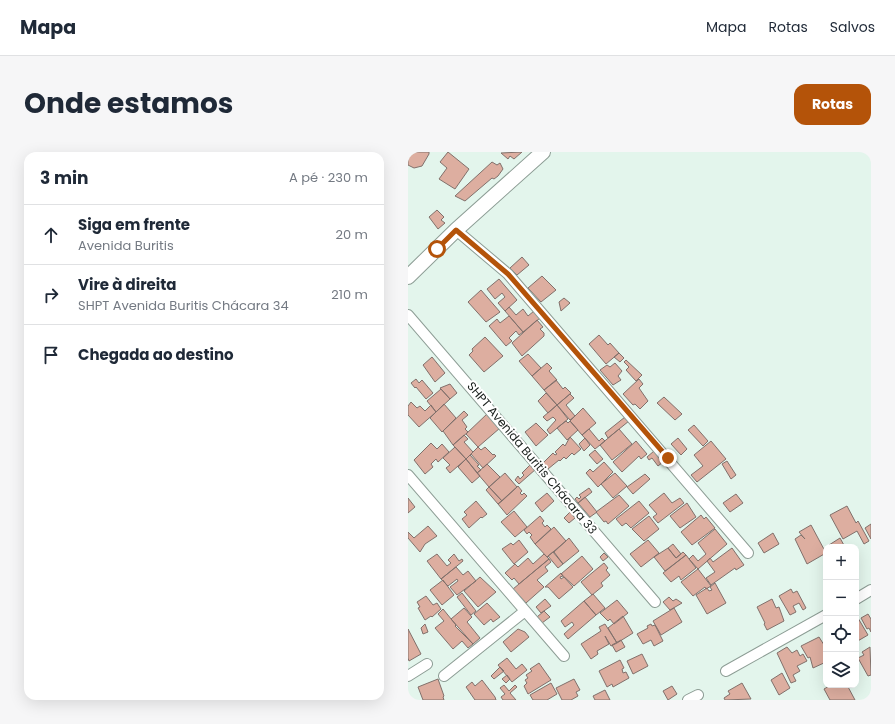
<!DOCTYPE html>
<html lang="pt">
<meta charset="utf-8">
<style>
:root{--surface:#fff;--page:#f6f6f7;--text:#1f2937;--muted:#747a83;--line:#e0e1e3;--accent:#b45309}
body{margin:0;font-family:Poppins,sans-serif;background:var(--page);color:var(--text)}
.controls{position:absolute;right:12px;bottom:12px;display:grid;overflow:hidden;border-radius:8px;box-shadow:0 4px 16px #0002}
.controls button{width:36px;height:36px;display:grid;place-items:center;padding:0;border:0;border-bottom:1px solid var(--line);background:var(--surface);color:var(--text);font:20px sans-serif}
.stop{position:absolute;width:12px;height:12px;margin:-9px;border:3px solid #b45309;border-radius:50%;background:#fff}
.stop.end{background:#b45309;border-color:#fff;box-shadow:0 1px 4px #0008}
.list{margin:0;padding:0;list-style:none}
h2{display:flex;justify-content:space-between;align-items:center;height:52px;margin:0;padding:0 16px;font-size:17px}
h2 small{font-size:13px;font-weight:400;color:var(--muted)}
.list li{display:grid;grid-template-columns:26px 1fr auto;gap:12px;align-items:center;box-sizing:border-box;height:60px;padding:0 16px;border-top:1px solid var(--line)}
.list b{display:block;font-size:15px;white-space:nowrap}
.list p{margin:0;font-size:13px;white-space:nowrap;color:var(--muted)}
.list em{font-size:13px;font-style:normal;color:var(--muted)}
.icon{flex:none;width:22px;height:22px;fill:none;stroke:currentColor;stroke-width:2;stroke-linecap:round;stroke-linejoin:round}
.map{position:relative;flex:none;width:463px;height:548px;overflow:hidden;border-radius:12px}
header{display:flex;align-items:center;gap:24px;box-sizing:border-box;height:56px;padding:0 20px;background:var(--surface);border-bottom:1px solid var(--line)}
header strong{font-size:19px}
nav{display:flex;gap:22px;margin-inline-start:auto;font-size:14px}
.intro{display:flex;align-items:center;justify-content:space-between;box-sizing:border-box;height:96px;padding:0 24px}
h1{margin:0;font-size:28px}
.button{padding:10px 18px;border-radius:12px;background:var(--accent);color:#fff;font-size:14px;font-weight:700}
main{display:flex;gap:24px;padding:0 24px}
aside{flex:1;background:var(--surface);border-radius:12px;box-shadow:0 4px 16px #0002}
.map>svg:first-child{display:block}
</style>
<header>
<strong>Mapa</strong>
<nav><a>Mapa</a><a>Rotas</a><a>Salvos</a></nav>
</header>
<div class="intro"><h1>Onde estamos</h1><a class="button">Rotas</a></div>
<main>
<aside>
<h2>3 min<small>A pé · 230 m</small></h2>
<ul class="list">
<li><svg class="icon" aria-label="ahead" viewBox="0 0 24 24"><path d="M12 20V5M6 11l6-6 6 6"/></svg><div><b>Siga em frente</b><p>Avenida Buritis</p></div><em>20 m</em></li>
<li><svg class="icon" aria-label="right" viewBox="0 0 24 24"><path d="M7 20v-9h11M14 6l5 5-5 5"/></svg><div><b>Vire à direita</b><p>SHPT Avenida Buritis Chácara 34</p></div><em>210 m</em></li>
<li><svg class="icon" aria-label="arrive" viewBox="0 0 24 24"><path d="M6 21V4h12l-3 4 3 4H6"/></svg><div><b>Chegada ao destino</b></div></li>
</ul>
</aside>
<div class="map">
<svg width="463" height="548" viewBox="0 0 463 548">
<rect width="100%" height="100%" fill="#e3f5ec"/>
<path fill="#ddaea0" stroke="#81706b" d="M 0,0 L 21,0 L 21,2 L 14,14 L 6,16 L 0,13 Z
M 40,0 L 61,17 L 47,37 L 31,27 L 39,16 L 32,10 Z
M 114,0 L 106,7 L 102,4 L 100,7 L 93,1 Z
M 84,10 L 89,13 L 92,11 L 95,17 L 90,24 L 86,27 L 84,26 L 57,49 L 47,44 Z
M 29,58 L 36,65 L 33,68 L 37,71 L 30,77 L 21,65 Z
M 114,105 L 121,113 L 109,123 L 102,116 Z
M 134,124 L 148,138 L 133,150 L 120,136 Z
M 91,127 L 109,148 L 97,159 L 90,151 L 97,145 L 94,141 L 87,147 L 79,137 Z
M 73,138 L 92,160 L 78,170 L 60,150 Z
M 156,146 L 162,151 L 153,159 L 151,150 Z
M 101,155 L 108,163 L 115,157 L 120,164 L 126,159 L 132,166 L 115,180 L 97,159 Z
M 101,164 L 115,180 L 111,183 L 108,179 L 101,186 L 104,189 L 98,194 L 81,174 L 89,167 L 92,171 Z
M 129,168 L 135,175 L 132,177 L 136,181 L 136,184 L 114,204 L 104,191 Z
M 191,183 L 200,193 L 202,191 L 211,201 L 198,212 L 181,192 Z
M 77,185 L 95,204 L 76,220 L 61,203 L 65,199 L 64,197 Z
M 211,201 L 216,206 L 212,210 L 206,205 Z
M 120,202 L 133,216 L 124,224 L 111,209 Z
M 24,205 L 37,221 L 27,230 L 15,213 Z
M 218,208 L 234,223 L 228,229 L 218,218 L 221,215 L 216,210 Z
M 139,211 L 144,216 L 141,219 L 149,228 L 136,238 L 124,224 Z
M 207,211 L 214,219 L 210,224 L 213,228 L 205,233 L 192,218 L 199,213 L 202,215 Z
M 8,227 L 11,231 L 14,228 L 25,241 L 18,247 L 8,235 L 7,236 L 3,231 Z
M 231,227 L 235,232 L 231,236 L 240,249 L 232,257 L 227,252 L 225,253 L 215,242 Z
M 148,228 L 155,237 L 157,235 L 163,241 L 149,253 L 136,238 Z
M 42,232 L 49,241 L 42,247 L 32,236 Z
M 33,237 L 42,247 L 28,260 L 19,249 Z
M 138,241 L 149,253 L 140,261 L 130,249 Z
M 162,242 L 166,246 L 158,253 L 167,264 L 162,268 L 149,253 Z
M 256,245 L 274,262 L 267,268 L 249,251 Z
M 3,250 L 9,256 L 12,254 L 17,259 L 23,253 L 28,260 L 11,275 L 0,263 L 0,254 Z
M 36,252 L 48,266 L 34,280 L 22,266 Z
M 149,253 L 160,267 L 142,282 L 139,278 L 148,268 L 145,265 L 139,269 L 135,265 Z
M 175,256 L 188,271 L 174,283 L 162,269 Z
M 56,259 L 60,263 L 54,268 L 59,275 L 57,277 L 60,280 L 45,293 L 35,279 Z
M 80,261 L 92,276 L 70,295 L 58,282 Z
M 217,265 L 221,269 L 200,286 L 197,281 Z
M 158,269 L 160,271 L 162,269 L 170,278 L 159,288 L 149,276 Z
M 128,271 L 140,283 L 128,294 L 117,280 Z
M 286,273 L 300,289 L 295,294 L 280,278 Z
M 181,277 L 191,289 L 194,286 L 197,289 L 187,297 L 174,283 Z
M 211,277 L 224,292 L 204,308 L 192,293 Z
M 56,283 L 60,287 L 56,290 L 65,300 L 58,307 L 45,293 Z
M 162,285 L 173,297 L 166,303 L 164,301 L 158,307 L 156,305 L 152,309 L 151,308 L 140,317 L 135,311 L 145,301 L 147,303 L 149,302 L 147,300 L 155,292 L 157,294 Z
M 177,286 L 182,293 L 176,299 L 171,292 Z
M 270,286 L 279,297 L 273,303 L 263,292 Z
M 228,289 L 239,302 L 233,307 L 231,304 L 214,320 L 205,310 Z
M 303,289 L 318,307 L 289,330 L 283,323 L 295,314 L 286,303 Z
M 23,291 L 29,297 L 34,292 L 41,300 L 30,310 L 28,307 L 23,312 L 25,315 L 17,322 L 6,308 Z
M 47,295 L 58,307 L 42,321 L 38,316 L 42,313 L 35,306 Z
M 70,295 L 73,298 L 77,295 L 85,303 L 86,302 L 88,304 L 75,316 L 63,302 Z
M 187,298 L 195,307 L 189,312 L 181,303 Z
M 246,299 L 255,310 L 250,314 L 244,306 L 241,308 L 239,305 Z
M 62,303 L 71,313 L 69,314 L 73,318 L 69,321 L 58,307 Z
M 58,307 L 72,324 L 64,331 L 50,315 Z
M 319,309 L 328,323 L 323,327 L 314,312 Z
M 196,310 L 205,320 L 190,335 L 178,321 L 182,317 L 185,320 Z
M 79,312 L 92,325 L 81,335 L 69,321 Z
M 123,312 L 128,317 L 111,332 L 107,328 L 110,324 L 112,327 L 116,323 L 114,321 Z
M 97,321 L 109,335 L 94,349 L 81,335 Z
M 207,321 L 219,334 L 205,346 L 193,332 Z
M 237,322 L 242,327 L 225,342 L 219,335 Z
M 110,334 L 114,339 L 112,341 L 114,343 L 116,341 L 119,344 L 99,363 L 90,352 Z
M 81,335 L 94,349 L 90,352 L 78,338 Z
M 181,336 L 184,340 L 170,351 L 167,347 L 169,345 L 171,347 L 173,345 L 171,343 Z
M 139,341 L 146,349 L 134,360 L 127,351 Z
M 256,341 L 264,351 L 272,346 L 276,351 L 250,371 L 245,365 L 249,362 L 241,353 Z
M 328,342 L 335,351 L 322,360 L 315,351 Z
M 211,343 L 221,354 L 200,372 L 198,369 L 196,370 L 188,360 Z
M 177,345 L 189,360 L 182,365 L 170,351 Z
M 0,346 L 7,355 L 0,361 Z
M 68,349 L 79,362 L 74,366 L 73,365 L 61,376 L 54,367 L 59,363 L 56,360 Z
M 231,349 L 241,361 L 223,376 L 218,371 L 214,374 L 208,367 Z
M 279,351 L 288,365 L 272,376 L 262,364 Z
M 439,354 L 448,371 L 450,369 L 461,389 L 456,392 L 449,379 L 435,387 L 422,363 Z
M 106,359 L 119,375 L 107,385 L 93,370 Z
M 162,360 L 167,366 L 161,371 L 156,366 Z
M 293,363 L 296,367 L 298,365 L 307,376 L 284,393 L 273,380 Z
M 132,364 L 136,369 L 134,371 L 137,375 L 139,373 L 143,377 L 127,392 L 122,385 L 124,383 L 121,380 L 119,382 L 116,378 Z
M 241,364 L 251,377 L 236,389 L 224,377 Z
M 463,372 L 463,387 L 457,376 Z
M 403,373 L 418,401 L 399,412 L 387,387 L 393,383 L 397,387 L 391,380 Z
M 20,374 L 29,384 L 17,392 L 12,400 L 0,386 L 0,380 L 6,386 Z
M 146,375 L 158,389 L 139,405 L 127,392 Z
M 307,377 L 319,392 L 290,417 L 281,407 L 285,403 L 290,409 L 298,402 L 290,391 Z
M 365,381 L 371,392 L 356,401 L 350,391 Z
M 161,386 L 171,399 L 155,412 L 146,400 Z
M 432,386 L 437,395 L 422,395 L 421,393 Z
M 111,388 L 120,400 L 106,412 L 94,397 L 103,391 L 105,393 Z
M 240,388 L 251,401 L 233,415 L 222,402 Z
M 265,392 L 273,402 L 268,406 L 260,396 Z
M 260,396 L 268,406 L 275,400 L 278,403 L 257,419 L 246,405 Z
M 324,396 L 336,413 L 328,418 L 327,416 L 303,433 L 298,426 L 307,420 L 299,409 L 302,406 L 305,410 Z
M 145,400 L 155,412 L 150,416 L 140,404 Z
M 196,401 L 200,405 L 195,409 L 192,405 Z
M 29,402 L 39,414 L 43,411 L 40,408 L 46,402 L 51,409 L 54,407 L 55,409 L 33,427 L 19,409 Z
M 136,402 L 141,407 L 111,432 L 106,426 L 104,428 L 97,421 L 107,412 L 110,415 L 120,406 L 125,412 Z
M 278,403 L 288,416 L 273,428 L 271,424 L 263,430 L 255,421 Z
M 174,404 L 185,417 L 166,434 L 153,422 Z
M 141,407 L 143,410 L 137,415 L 140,419 L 129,428 L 136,435 L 118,451 L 105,437 Z
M 196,411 L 200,416 L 198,418 L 202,423 L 193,431 L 195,434 L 184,443 L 173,430 Z
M 48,415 L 55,423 L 60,419 L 68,429 L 49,443 L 42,435 L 50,429 L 49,427 L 40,434 L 33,427 Z
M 290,417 L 303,434 L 298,437 L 297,435 L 285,444 L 273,430 Z
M 153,421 L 155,424 L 152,425 L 153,427 L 156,425 L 165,435 L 151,447 L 140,435 L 137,435 Z
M 72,425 L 88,440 L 70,455 L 56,439 Z
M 35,428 L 46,443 L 34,453 L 22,438 Z
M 307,431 L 318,451 L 299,462 L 288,443 L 299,436 L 301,439 L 304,438 L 302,435 Z
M 383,437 L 385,441 L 389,439 L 398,456 L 395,458 L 391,451 L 385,454 L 388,460 L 382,463 L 371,444 Z
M 54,441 L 68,459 L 63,463 L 49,445 Z
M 185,442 L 197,456 L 188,463 L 176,449 Z
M 18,444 L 25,453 L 29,451 L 33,457 L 24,465 L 23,464 L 17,468 L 10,456 L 12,455 L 9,450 Z
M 261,445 L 265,449 L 268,447 L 274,451 L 262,458 L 255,450 Z
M 137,447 L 143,454 L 133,461 L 128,455 Z
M 364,447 L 368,456 L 371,455 L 376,469 L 359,478 L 356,472 L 357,471 L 349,455 Z
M 209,448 L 220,461 L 206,472 L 202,467 L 200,469 L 192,461 Z
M 176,449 L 188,463 L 160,487 L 156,482 L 166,473 L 164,470 L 157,475 L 153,469 Z
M 79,451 L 92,465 L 85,470 L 83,467 L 76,473 L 66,462 Z
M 56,456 L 64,465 L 59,470 L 72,486 L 65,492 L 43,467 Z
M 266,456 L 274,470 L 253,483 L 245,469 Z
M 35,457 L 48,473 L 47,474 L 65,492 L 60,496 L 54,489 L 45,497 L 27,476 L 36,469 L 30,462 Z
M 136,459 L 142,465 L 134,471 L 129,465 Z
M 460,462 L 463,467 L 463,480 L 461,476 L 459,477 L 453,466 Z
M 215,464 L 225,481 L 209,491 L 200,476 Z
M 450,466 L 460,483 L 448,490 L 448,467 Z
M 17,472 L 20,480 L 15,482 L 13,476 Z
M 197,472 L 209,491 L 203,494 L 197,484 L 201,492 L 189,499 L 190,502 L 183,507 L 173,492 L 193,479 L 191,475 Z
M 243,472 L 244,474 L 247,473 L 255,489 L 246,494 L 243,488 L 235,492 L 229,482 L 240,476 L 239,474 Z
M 0,477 L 13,502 L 1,509 L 0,506 Z
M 110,477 L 117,480 L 121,485 L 103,500 L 95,490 Z
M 411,485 L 418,496 L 418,510 L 405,516 L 402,505 L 400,506 L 393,494 Z
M 213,488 L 217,495 L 208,500 L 204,493 Z
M 379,495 L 384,501 L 389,498 L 392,504 L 395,502 L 399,509 L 389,514 L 392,519 L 385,523 L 388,529 L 383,531 L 369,501 Z
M 462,495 L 463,523 L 460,524 L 450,506 L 456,503 L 454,500 Z
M 234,502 L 240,514 L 225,522 L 219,509 Z
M 99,506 L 108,517 L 114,512 L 119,518 L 104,530 L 90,513 Z
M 212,508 L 216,516 L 214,517 L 215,521 L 218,520 L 221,526 L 205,535 L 204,532 L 199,535 L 191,519 Z
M 131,511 L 143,528 L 120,542 L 116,534 L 119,531 L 117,528 L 120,526 L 118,523 L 124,519 L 122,517 Z
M 92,515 L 96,519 L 86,527 L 83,524 Z
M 374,521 L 382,536 L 371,543 L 363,528 Z
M 99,523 L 102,527 L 98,531 L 94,527 Z
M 30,527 L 36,544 L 35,545 L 36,548 L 15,548 L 10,535 Z
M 166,527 L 172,538 L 168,540 L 170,544 L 163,548 L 154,548 L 148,536 Z
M 74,528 L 87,545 L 88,548 L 67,548 L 58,535 L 64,530 L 67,534 Z
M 143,531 L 149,542 L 139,548 L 125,548 L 122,543 Z
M 334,531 L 343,547 L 317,548 L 316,546 L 322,542 L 320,539 Z
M 96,533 L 101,539 L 107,533 L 109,535 L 102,541 L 108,548 L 95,548 L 93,545 L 97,542 L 92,536 Z
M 423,533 L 439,533 L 447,548 L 422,548 L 416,537 Z
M 264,534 L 269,542 L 260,548 L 255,539 Z
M 197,538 L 202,548 L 187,548 L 185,544 Z"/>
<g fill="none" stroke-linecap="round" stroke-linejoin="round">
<g stroke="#8d9d95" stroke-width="12">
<path id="street" d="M 48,78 L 100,122 L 340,401
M 0,163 L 247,450
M 0,323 L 156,504
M 448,447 L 463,438
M 318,519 L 418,463
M 0,524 L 19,512
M 36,524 L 117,459
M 280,548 L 290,543"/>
</g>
<g stroke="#8d9d95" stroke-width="16">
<path id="secondary" d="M 0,125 L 48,78 L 135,0"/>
</g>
<use href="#street" stroke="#fff" stroke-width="10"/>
<use href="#secondary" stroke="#fff" stroke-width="14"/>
</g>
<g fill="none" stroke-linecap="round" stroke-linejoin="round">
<path stroke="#b45309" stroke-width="5" d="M 29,97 L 48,78 L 100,122 L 260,306"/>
</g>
<g text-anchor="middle" stroke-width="4" stroke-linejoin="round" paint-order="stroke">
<g font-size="12" fill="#161c19" stroke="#fff">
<text transform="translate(124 306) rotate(50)" y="4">SHPT Avenida Buritis Chácara 33</text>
</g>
</g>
</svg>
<div class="controls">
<button>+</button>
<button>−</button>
<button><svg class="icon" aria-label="locate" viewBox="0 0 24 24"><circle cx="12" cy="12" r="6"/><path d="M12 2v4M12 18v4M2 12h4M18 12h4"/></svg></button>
<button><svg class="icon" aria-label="layers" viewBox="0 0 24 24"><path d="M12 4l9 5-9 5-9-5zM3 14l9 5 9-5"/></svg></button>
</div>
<div class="stop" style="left:29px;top:97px"></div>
<div class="stop end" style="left:260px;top:306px"></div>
</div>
</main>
